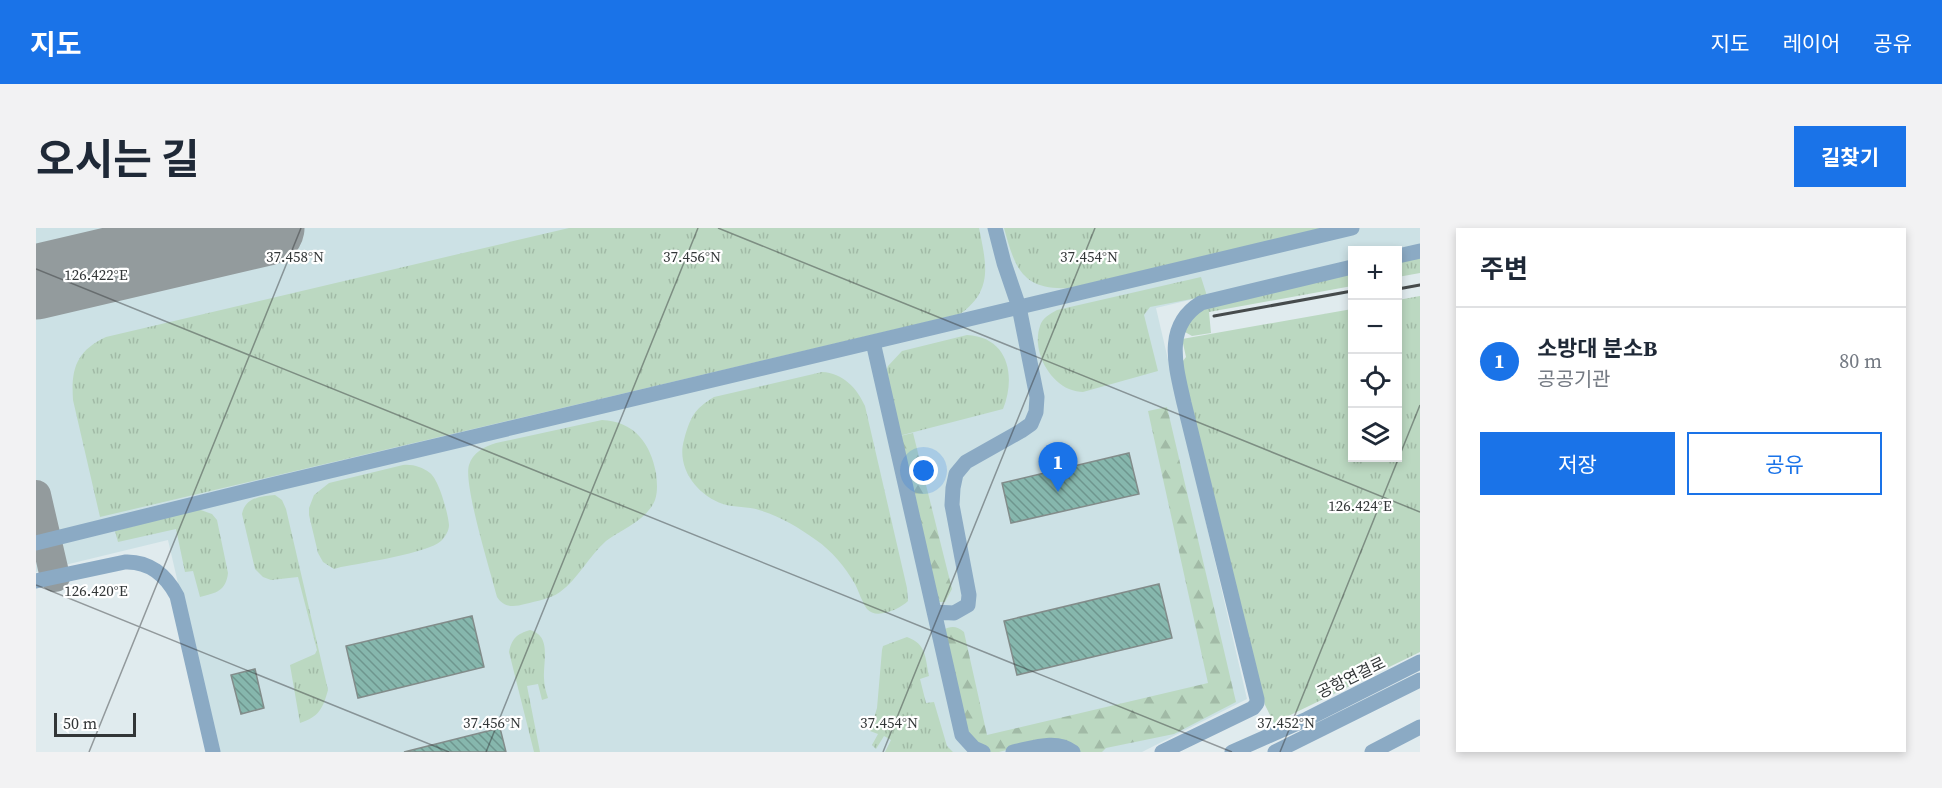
<!DOCTYPE html>
<html lang="ko">
<meta charset="utf-8">
<style>
:root{--surface:#fff;--page:#f2f2f3;--text:#1f2937;--muted:#747a83;--line:#e0e1e3;--accent:#1a73e8}
body{margin:0;font-family:"Source Serif 4","Noto Sans KR",serif;background:var(--page);color:var(--text)}
.controls{position:absolute;right:18px;top:18px;display:grid;overflow:hidden;border-radius:0px;box-shadow:0 3px 9px #0003}
.controls button{width:54px;height:54px;display:grid;place-items:center;padding:0;border:0;border-bottom:2px solid var(--line);background:var(--surface);color:var(--text);font:30px sans-serif}
.scale{position:absolute;left:18px;bottom:15px;width:82px;box-sizing:border-box;padding-left:6px;border:3px solid #323637;border-top:0;font-size:16px;line-height:21px;white-space:nowrap;color:#323637;-webkit-text-stroke:4px #fff;paint-order:stroke}
.you{position:absolute;left:888px;top:243px;width:21px;height:21px;margin:-15px;border:4px solid #fff;border-radius:50%;background:#1a73e8;box-shadow:0 0 0 9px #1a73e833}
.badge{display:grid;place-items:center;width:39px;height:39px;border-radius:50%;background:var(--accent);color:#fff;font-size:20px;font-weight:700}
.pin{position:absolute;translate:-50% -50px;filter:drop-shadow(0 2px 3px #0008)}
.pin::after{content:'';position:absolute;top:32px;width:21px;height:18px;background:inherit;clip-path:polygon(0 0,100% 0,50% 100%)}
.list{margin:0;padding:0;list-style:none}
h2{display:flex;justify-content:space-between;align-items:center;height:78px;margin:0;padding:0 24px;font-size:26px}
h2 small{font-size:20px;font-weight:400;color:var(--muted)}
.list li{display:grid;grid-template-columns:39px 1fr auto;gap:18px;align-items:center;box-sizing:border-box;height:108px;padding:0 24px;border-top:2px solid var(--line)}
.list b{display:block;font-size:22px;white-space:nowrap}
.list p{margin:0;font-size:20px;white-space:nowrap;color:var(--muted)}
.list em{font-size:20px;font-style:normal;color:var(--muted)}
.actions{display:flex;gap:12px;padding:18px 24px}
.actions a{flex:1;padding:14px 0;border:2px solid var(--accent);border-radius:0px;text-align:center;font-size:21px;color:var(--accent)}
.actions .main{background:var(--accent);color:#fff}
.icon{flex:none;width:33px;height:33px;fill:none;stroke:currentColor;stroke-width:2;stroke-linecap:round;stroke-linejoin:round}
.map{position:relative;flex:none;width:1384px;height:524px;overflow:hidden;border-radius:0px}
header{display:flex;align-items:center;gap:36px;box-sizing:border-box;height:84px;padding:0 30px;background:var(--accent);color:#fff}
header strong{font-size:28px}
nav{display:flex;gap:33px;margin-inline-start:auto;font-size:21px}
.intro{display:flex;align-items:center;justify-content:space-between;box-sizing:border-box;height:144px;padding:0 36px}
h1{margin:0;font-size:42px}
.button{padding:15px 27px;border-radius:0px;background:var(--accent);color:#fff;font-size:21px;font-weight:700}
main{display:flex;gap:36px;padding:0 36px}
aside{flex:1;background:var(--surface);border-radius:0px;box-shadow:0 3px 9px #0003}
.map>svg:first-child{display:block}
</style>
<header>
<strong>지도</strong>
<nav><a>지도</a><a>레이어</a><a>공유</a></nav>
</header>
<div class="intro"><h1>오시는 길</h1><a class="button">길찾기</a></div>
<main>
<div class="map">
<svg width="1384" height="524" viewBox="0 0 1384 524">
<defs>
<pattern id="grass-tufts" width="24" height="20" patternUnits="userSpaceOnUse" patternTransform="scale(1.5)"><rect width="24" height="20" fill="#bbd8c1"/><path d="M3 7l-1-3M5 7V3M7 7l1-3M15 17l-1-3M17 17v-4M19 17l1-3" fill="none" stroke="#a1baa6"/></pattern>
<pattern id="forest-firs" width="22" height="20" patternUnits="userSpaceOnUse" patternTransform="scale(1.5)"><rect width="22" height="20" fill="#bbd8c1"/><path d="M5 1l3.5 6h-7zM16 11l3.5 6h-7z" fill="#a1baa6"/></pattern>
<pattern id="building-back-hatch" width="6" height="6" patternUnits="userSpaceOnUse" patternTransform="scale(1.5)"><rect width="6" height="6" fill="#86b7ad"/><path d="M-1 5l2 2M0 0l6 6M5-1l2 2" fill="none" stroke="#6e968e"/></pattern>
</defs>
<rect width="100%" height="100%" fill="#e0ebee"/>
<path fill="#cce1e5" d="M 0,0 L 1384,0 L 1384,17 L 1362,23 L 1316,22 L 1316,33 L 1120,80 L 1211,471 L 1106,524 L 181,524 L 132,312 L 0,344 Z"/>
<path fill="url(#grass-tufts)" d="M 533,0 L 943,0 C 950,35 958,62 924,86 L 64,289 L 37,172 C 35,141 40,123 70,109 Z
M 968,0 L 1286,0 L 1034,60 C 986,63 979,40 968,0 Z
M 1384,28 L 1384,45 L 1362,49 L 1362,33 Z
M 1316,44 L 1316,58 L 1173,84 L 1175,105 L 1156,108 L 1149,104 L 1150,96 L 1162,82 Z
M 1165,49 L 1171,68 L 1114,79 L 1108,87 L 1122,143 L 1047,164 C 1043,164 1038,163 1033,161 C 1011,151 996,121 1004,98 C 1006,90 1014,86 1021,82 Z
M 1384,68 L 1384,424 L 1238,495 L 1229,477 L 1210,406 L 1143,138 L 1150,129 L 1146,111 L 1316,81 L 1316,230 L 1362,230 L 1362,72 Z
M 931,107 C 973,109 980,149 967,181 L 855,210 L 847,153 L 852,138 L 866,123 Z
M 786,144 C 807,145 821,160 829,178 L 871,360 L 872,373 C 864,381 840,392 831,381 C 826,374 823,364 819,356 C 809,339 796,323 780,312 C 762,299 744,288 723,282 C 712,278 699,280 687,276 C 661,267 640,240 648,212 C 654,190 658,181 678,169 Z
M 566,192 C 598,193 615,216 620,245 C 621,254 622,263 619,272 C 611,292 586,301 570,313 C 553,328 542,351 524,364 C 514,371 501,373 489,376 C 478,379 468,380 461,369 C 455,345 427,256 433,237 C 437,224 448,219 460,215 Z
M 367,237 C 377,236 386,239 394,245 C 403,252 412,285 413,297 C 413,303 409,309 405,313 C 392,325 326,335 305,339 L 298,341 L 287,334 L 282,325 L 273,287 L 273,280 L 278,267 L 293,255 Z
M 239,267 L 246,272 L 250,281 L 292,462 C 287,480 283,489 264,495 L 254,437 L 279,426 L 281,422 L 262,349 L 235,352 L 227,349 L 219,341 L 206,286 C 209,270 224,268 239,267 Z
M 162,281 L 176,286 L 181,292 L 192,345 C 190,363 180,365 164,369 L 157,343 L 149,344 L 140,301 L 82,314 L 79,303 Z
M 494,402 C 516,408 507,433 508,450 C 508,457 510,464 512,470 L 506,472 L 502,456 L 491,458 L 504,524 L 498,524 L 473,424 C 476,410 481,406 494,402 Z
M 871,409 C 891,416 889,430 893,448 L 884,451 L 890,475 L 898,474 L 911,518 L 917,524 L 849,524 L 855,512 L 848,508 L 840,521 L 836,517 L 842,506 L 834,503 L 841,480 L 846,422 L 847,418 Z"/>
<path fill="url(#forest-firs)" d="M 1131,179 L 1200,474 L 1138,506 L 1070,520 L 1066,524 L 1043,524 L 998,515 L 963,524 L 945,524 L 937,521 L 905,403 C 914,398 920,397 928,404 L 951,507 L 1172,455 L 1112,183 Z
M 877,205 L 916,361 L 909,374 L 901,374 L 855,210 Z"/>
<g fill="none" stroke-linecap="round" stroke-linejoin="round">
<path stroke="#939b9d" stroke-width="30" d="M 0,267 L 19,349"/>
<path stroke="#939b9d" stroke-width="75" d="M 0,54 L 231,0"/>
</g>
<path fill="url(#building-back-hatch)" stroke="#828c8a" stroke-width="1.5" d="M 1093,225 L 1103,266 L 975,295 L 966,255 Z
M 1123,356 L 1136,410 L 981,447 L 968,393 Z
M 436,388 L 448,439 L 322,470 L 310,418 Z
M 219,441 L 228,480 L 205,486 L 195,447 Z
M 464,500 L 470,524 L 368,524 Z"/>
<g fill="none" stroke-linecap="round" stroke-linejoin="round">
<path stroke="#8baac4" stroke-width="15" d="M 1362,28 L 1384,23
M 837,114 L 926,507 L 938,520 L 947,524
M 0,315 L 235,257 L 1316,0
M 0,353 L 89,334 C 113,333 130,347 141,368 L 177,524
M 898,384 L 918,385 L 932,377 L 933,367 L 916,277 L 917,260 L 920,246 L 930,234 L 985,203 L 995,196 L 1000,184 L 1001,169 L 983,79 L 968,35 L 959,0
M 977,524 C 997,520 1020,511 1037,524
M 1126,524 L 1217,480 L 1221,475 L 1221,471 L 1148,175 C 1140,139 1127,98 1165,75 L 1316,39
M 1196,524 L 1271,491 L 1384,434
M 1239,524 L 1384,452
M 1336,524 L 1384,499"/>
<path stroke="#464b4c" stroke-width="3" d="M 1362,61 L 1384,57
M 1178,88 L 1316,63"/>
</g>
<path fill="none" stroke="#323637" stroke-width="1.5" stroke-opacity="0.45" d="M 682,0 L 1384,284M 0,41 L 1196,524M 0,357 L 413,524M 53,524 L 265,0M 450,524 L 662,0M 847,524 L 1059,0M 1244,524 L 1384,177"/>
<g text-anchor="middle" stroke-width="4.5" stroke-linejoin="round" paint-order="stroke">
<g font-size="16" fill="#323637" stroke="#fff">
<text transform="translate(1315 449) rotate(-26)" y="6">공항연결로</text>
</g>
</g>
<g font-size="15" text-anchor="middle" fill="#323637" stroke="#fff" stroke-width="4.5" stroke-linejoin="round" paint-order="stroke">
<text x="259" y="34">37.458°N</text>
<text x="656" y="34">37.456°N</text>
<text x="1053" y="34">37.454°N</text>
<text x="60" y="52">126.422°E</text>
<text x="1324" y="283">126.424°E</text>
<text x="60" y="368">126.420°E</text>
<text x="456" y="500">37.456°N</text>
<text x="853" y="500">37.454°N</text>
<text x="1250" y="500">37.452°N</text>
</g>
</svg>
<div class="controls">
<button>+</button>
<button>−</button>
<button><svg class="icon" aria-label="locate" viewBox="0 0 24 24"><circle cx="12" cy="12" r="6"/><path d="M12 2v4M12 18v4M2 12h4M18 12h4"/></svg></button>
<button><svg class="icon" aria-label="layers" viewBox="0 0 24 24"><path d="M12 4l9 5-9 5-9-5zM3 14l9 5 9-5"/></svg></button>
</div>
<div class="scale">50 m</div>
<div class="you"></div>
<div class="pin badge" style="left:1022px;top:264px">1</div>
</div>
<aside>
<h2>주변<small></small></h2>
<ul class="list">
<li><span class="badge">1</span><div><b>소방대 분소B</b><p>공공기관</p></div><em>80 m</em></li>
</ul>
<div class="actions"><a class="main">저장</a><a>공유</a></div>
</aside>
</main>
